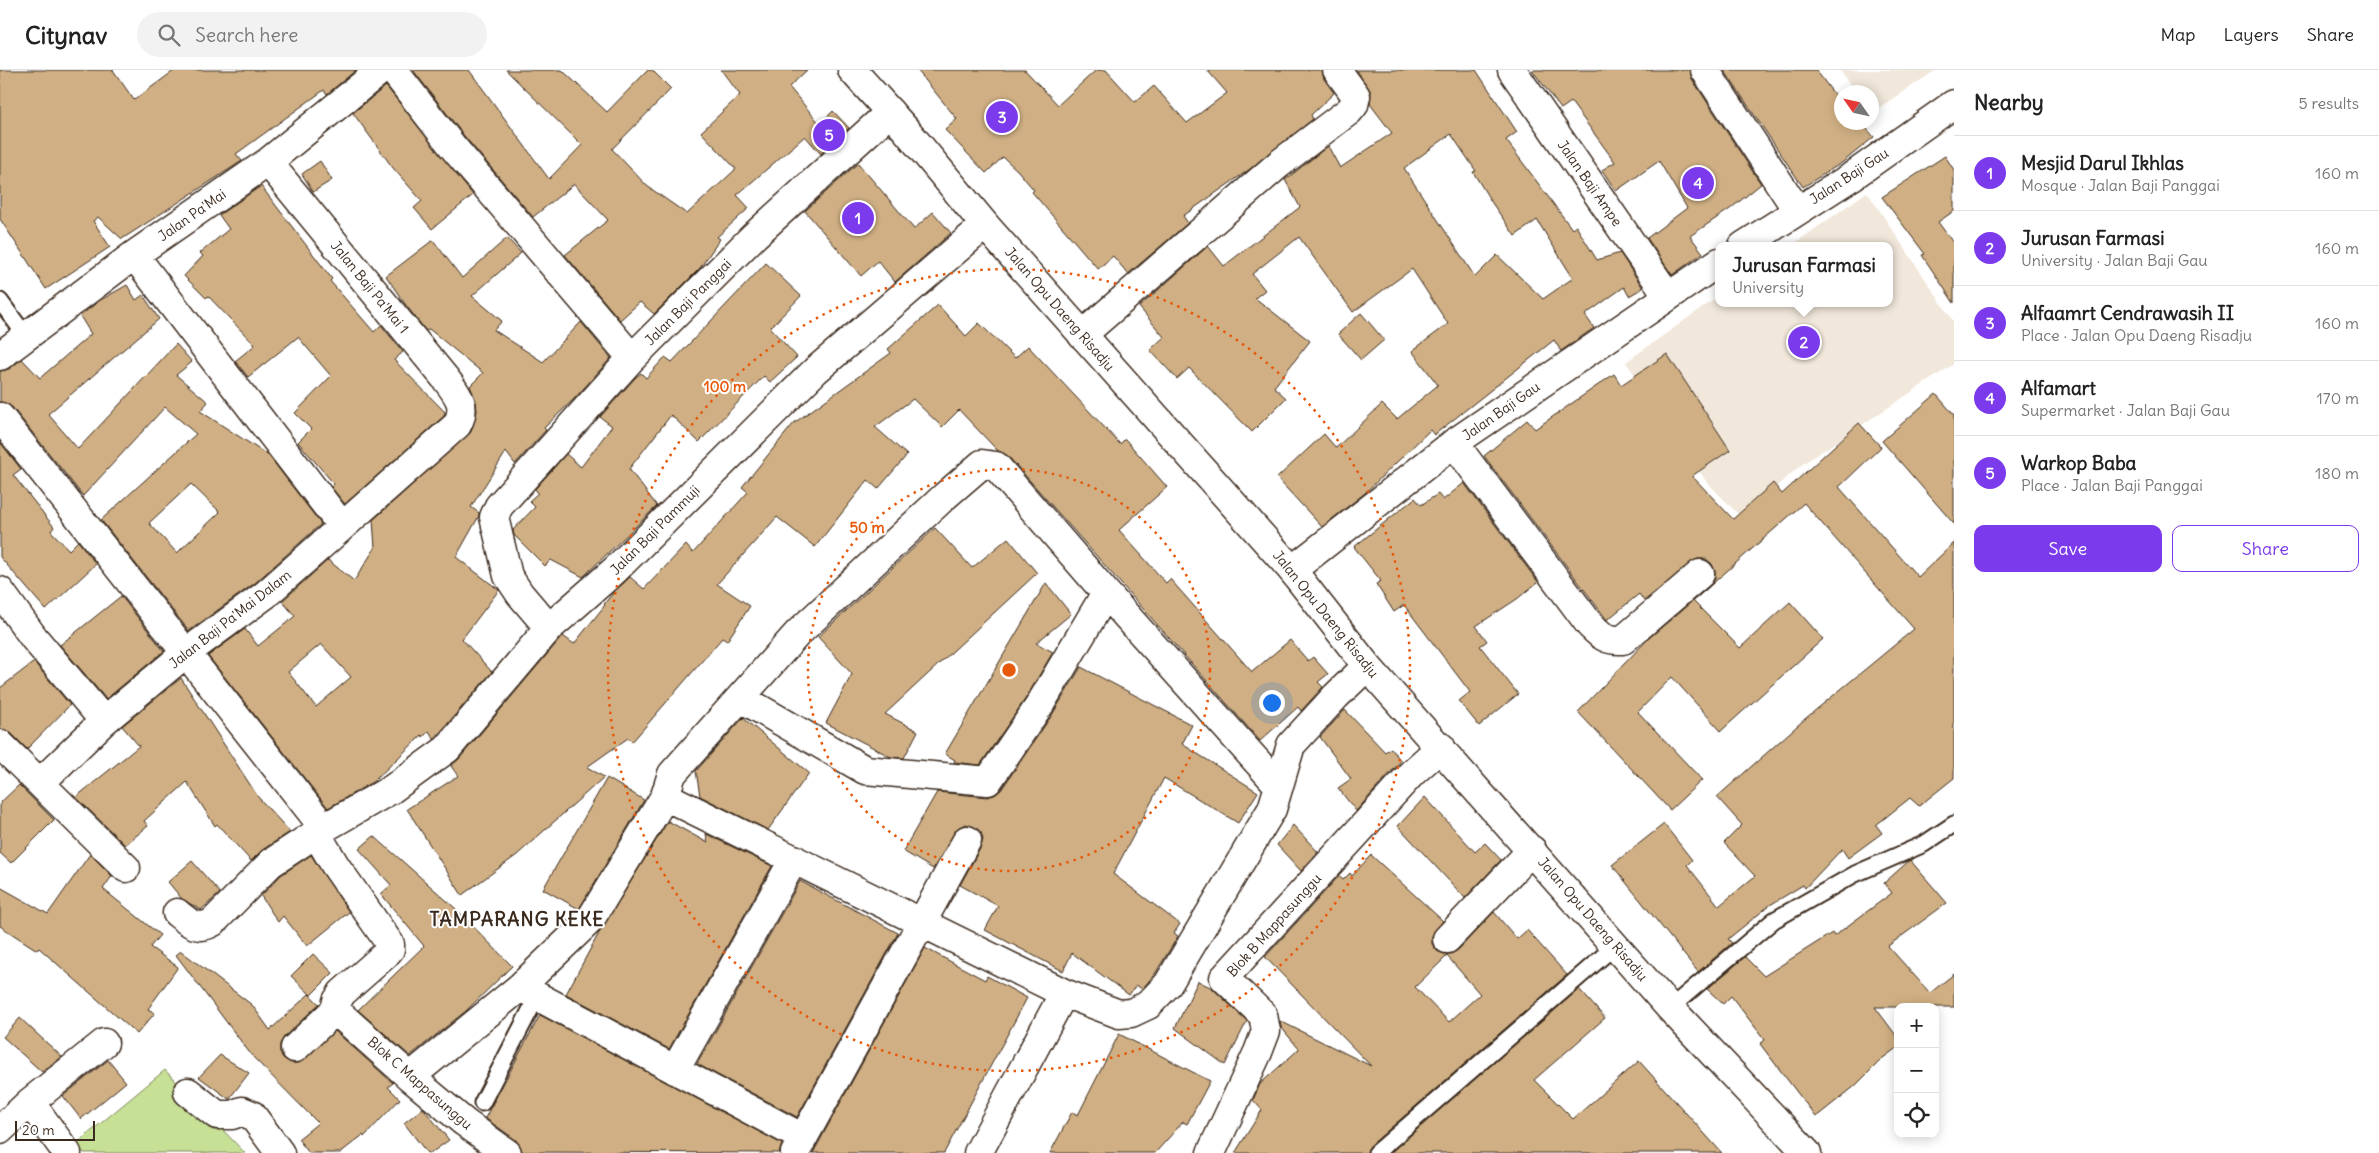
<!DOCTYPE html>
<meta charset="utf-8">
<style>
:root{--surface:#fff;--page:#f2f2f2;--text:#222;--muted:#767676;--line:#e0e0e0;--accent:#7c3aed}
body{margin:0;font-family:Delius,sans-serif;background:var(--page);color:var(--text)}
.controls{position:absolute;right:15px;bottom:15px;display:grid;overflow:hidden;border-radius:10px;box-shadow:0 2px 12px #0003}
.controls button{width:45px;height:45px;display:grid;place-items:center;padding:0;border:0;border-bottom:1px solid var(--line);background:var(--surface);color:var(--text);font:25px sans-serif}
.compass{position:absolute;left:1834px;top:15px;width:45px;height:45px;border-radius:50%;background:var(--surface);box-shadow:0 2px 12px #0003;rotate:304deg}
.scale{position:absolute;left:15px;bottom:12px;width:80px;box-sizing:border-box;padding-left:5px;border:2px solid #3b2a1e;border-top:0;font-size:14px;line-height:18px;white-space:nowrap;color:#3b2a1e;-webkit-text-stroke:4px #fff;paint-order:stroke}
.you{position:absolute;left:1271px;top:632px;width:18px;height:18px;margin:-12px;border:4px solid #fff;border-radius:50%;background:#1a73e8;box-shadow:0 0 0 8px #1a73e833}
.badge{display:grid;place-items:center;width:32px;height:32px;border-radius:50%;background:var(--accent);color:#fff;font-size:16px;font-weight:700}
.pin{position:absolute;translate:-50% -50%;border:2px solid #fff;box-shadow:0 1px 5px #0006}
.popup{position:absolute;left:1715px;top:172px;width:178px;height:65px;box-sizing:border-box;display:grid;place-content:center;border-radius:10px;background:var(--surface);filter:drop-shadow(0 1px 4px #0005);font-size:16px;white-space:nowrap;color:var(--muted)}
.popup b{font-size:19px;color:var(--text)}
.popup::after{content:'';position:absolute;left:50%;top:100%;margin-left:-10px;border:10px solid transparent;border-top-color:var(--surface)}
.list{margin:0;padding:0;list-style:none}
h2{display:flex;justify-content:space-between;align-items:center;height:65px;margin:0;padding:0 20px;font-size:21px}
h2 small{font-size:16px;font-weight:400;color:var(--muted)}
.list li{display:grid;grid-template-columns:32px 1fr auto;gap:15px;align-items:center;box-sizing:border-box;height:75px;padding:0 20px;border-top:1px solid var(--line)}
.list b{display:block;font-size:19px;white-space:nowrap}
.list p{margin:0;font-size:16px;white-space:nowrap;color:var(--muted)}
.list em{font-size:16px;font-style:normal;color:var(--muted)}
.actions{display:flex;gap:10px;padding:15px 20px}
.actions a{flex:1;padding:11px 0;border:1px solid var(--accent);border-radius:10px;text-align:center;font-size:18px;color:var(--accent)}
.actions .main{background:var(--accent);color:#fff}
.icon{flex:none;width:28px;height:28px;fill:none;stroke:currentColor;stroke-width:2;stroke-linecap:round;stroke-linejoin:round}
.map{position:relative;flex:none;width:1954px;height:1083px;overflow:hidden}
header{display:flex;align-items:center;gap:30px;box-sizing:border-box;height:70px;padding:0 25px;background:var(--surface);border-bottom:1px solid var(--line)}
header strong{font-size:24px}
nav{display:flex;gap:28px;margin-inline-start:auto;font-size:18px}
.search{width:350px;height:45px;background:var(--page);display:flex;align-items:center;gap:12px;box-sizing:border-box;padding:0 18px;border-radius:28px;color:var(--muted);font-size:19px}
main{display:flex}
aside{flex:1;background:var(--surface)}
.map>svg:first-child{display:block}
</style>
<header>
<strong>Citynav</strong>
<div class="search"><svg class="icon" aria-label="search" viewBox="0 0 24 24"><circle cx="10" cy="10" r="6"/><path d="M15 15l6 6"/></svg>Search here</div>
<nav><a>Map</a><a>Layers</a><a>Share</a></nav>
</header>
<main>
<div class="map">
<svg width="1954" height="1083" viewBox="0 0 1954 1083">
<rect width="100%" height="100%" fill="#fff"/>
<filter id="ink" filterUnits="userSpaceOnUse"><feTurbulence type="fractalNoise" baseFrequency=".02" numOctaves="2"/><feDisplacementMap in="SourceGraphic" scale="10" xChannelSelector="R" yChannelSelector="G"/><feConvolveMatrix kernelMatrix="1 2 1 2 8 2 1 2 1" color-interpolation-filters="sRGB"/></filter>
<g filter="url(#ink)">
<path fill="#f1e7da" d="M 1840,0 L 1936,0 L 1872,43 L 1872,22 L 1855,22 Z
M 1867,122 L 1954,252 L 1954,294 L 1801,395 L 1741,447 L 1706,411 L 1626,292 L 1719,226 L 1719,233 L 1889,233 L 1889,176 L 1791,176 Z"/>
<path fill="#c6e096" stroke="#80855a" d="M 165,1000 L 245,1083 L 84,1083 L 77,1073 Z"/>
<path fill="#cfaf83" stroke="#3b2a1e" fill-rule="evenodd" d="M 0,0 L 113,0 L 134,30 L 175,0 L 356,0 L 327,24 L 324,20 L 236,84 L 242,91 L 122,169 L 98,147 L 93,151 L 110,177 L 46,219 L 0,149 Z
M 413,0 L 469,0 L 549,109 L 582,75 L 506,0 L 562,0 L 607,42 L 648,0 L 652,0 L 671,19 L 612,79 L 647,116 L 687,144 L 736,99 L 701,62 L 740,25 L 721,0 L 807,0 L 789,17 L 820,54 L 833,41 L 849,58 L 821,84 L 805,66 L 737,125 L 749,138 L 717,167 L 720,169 L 700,198 L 654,244 L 640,232 L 620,250 L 565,185 L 608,150 L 574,114 L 533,147 L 465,67 Z
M 917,0 L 1025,0 L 1058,35 L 1096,0 L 1106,0 L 1135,32 L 1154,16 L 1187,53 L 1227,23 L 1207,0 L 1322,0 L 1324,9 L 1334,23 L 1311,45 L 1313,49 L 1250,99 L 1183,146 L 1188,153 L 1128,204 L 1113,186 L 1098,199 L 1032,122 L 1034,120 L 1018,101 L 1003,87 L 986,103 L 945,60 L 957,49 Z
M 1356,0 L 1476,0 L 1517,62 L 1506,70 L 1572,159 L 1576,156 L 1597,190 L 1620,183 L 1643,218 L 1629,226 L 1624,217 L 1585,245 L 1594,258 L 1561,281 L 1554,270 L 1434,365 L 1430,360 L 1365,423 L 1322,457 L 1277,408 L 1324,364 L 1336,378 L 1382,334 L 1397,349 L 1438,315 L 1412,281 L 1448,254 L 1412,199 L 1353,242 L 1299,167 L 1252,204 L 1265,220 L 1255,228 L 1310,271 L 1274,317 L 1286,328 L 1252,362 L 1189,298 L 1177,309 L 1150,280 L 1164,267 L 1139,237 L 1208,176 L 1224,196 L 1300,137 L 1285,110 L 1328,76 L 1340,98 L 1392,63 L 1370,34 L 1371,22 ZM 1451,64 L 1476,101 L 1473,102 L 1492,133 L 1515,166 L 1537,150 L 1573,208 L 1543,229 L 1497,185 L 1475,207 L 1404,98 Z
M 1532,0 L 1690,0 L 1692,9 L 1761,114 L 1730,139 L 1690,166 L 1703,183 L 1672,205 L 1647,168 L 1687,138 L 1659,91 L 1616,121 L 1602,100 L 1615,92 L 1571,32 L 1561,39 Z
M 1724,0 L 1816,0 L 1842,35 L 1842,52 L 1861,52 L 1874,67 L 1843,92 L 1803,117 Z
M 386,16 L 473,125 L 432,159 L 414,138 L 422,131 L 393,98 L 353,43 Z
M 1945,86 L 1954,100 L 1954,141 L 1938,152 L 1954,174 L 1954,233 L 1922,185 L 1925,184 L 1882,127 Z
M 320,91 L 332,110 L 313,122 L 302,104 Z
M 858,93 L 914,159 L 933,142 L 951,163 L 895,212 L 878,191 L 861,206 L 805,141 Z
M 261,116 L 332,209 L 330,211 L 374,262 L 381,255 L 403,282 L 394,290 L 445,342 L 444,346 L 345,434 L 331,417 L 334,414 L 298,372 L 311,359 L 295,343 L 331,306 L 298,267 L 248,307 L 235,291 L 255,275 L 208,226 L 206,228 L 184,206 L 203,186 L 200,183 L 229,159 L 219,145 Z
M 507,168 L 521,183 L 472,226 L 502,251 L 494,260 L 543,292 L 581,252 L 611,288 L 575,328 L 544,358 L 546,360 L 515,394 L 506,382 L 471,437 L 479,443 L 479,446 L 456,487 L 499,520 L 462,569 L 492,602 L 436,667 L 434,669 L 429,661 L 423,667 L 422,665 L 374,711 L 328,738 L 208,586 L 245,559 L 258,576 L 295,546 L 282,531 L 328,490 L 354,511 L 375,478 L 373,450 L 471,362 L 477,341 L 476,331 L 470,316 L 483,303 L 429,259 L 426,261 L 405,234 L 386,206 L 433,170 L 462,208 ZM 321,574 L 351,607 L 316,637 L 288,602 Z
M 766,193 L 801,226 L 770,258 L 797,287 L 770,312 L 764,306 L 699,372 L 671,345 L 629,399 L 657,436 L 583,507 L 551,490 L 545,496 L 514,465 L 513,460 L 535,437 L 529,431 L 538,423 L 535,419 L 566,384 L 581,397 L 612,356 L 600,347 L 635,308 L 641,303 L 646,308 L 665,287 L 672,292 Z
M 127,215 L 136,230 L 143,225 L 159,249 L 48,344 L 78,379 L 176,274 L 192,292 L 176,305 L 208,332 L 200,341 L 269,386 L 321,454 L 255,513 L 189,561 L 101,450 L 196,364 L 165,337 L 83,426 L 12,337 L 0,332 L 0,301 L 9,299 L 22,289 L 40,308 L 91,264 L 80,246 L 99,231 ZM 191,414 L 220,442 L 177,483 L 149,453 Z
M 938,235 L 966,266 L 979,253 L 1015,288 L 1028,276 L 1120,374 L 1125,369 L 1167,417 L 1119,460 L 1166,513 L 1170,509 L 1252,602 L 1290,570 L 1308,591 L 1313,587 L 1328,604 L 1318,612 L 1323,617 L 1301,641 L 1298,637 L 1260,671 L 1008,386 L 997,380 L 959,340 L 942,357 L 913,329 L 875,357 L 907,385 L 878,419 L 868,410 L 815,477 L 777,447 L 717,514 L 750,536 L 727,571 L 722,568 L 632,672 L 628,668 L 587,697 L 604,707 L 517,785 L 462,825 L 407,739 L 458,706 L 451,696 L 459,689 L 560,569 L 563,566 L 574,574 L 605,535 L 604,534 L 613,523 L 630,507 L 644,519 L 686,475 L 693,483 L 748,422 L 742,417 L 794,353 L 891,283 L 888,279 Z
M 1361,243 L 1384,270 L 1361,290 L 1338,264 Z
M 1667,284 L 1730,380 L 1692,406 L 1733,449 L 1773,413 L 1782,424 L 1859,353 L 1881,377 L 1839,417 L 1918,507 L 1954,473 L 1954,708 L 1919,736 L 1910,728 L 1876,755 L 1882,763 L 1848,788 L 1842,779 L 1805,818 L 1803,815 L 1770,835 L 1728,869 L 1732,873 L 1698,902 L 1612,795 L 1664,754 L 1692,790 L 1687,795 L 1719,836 L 1755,806 L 1724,773 L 1742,755 L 1717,727 L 1806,648 L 1914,559 L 1804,433 L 1693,531 L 1740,578 L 1790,532 L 1823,569 L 1721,661 L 1672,607 L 1638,642 L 1702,710 L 1670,740 L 1578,642 L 1649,568 L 1710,516 L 1715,509 L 1715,501 L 1712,494 L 1706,489 L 1697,489 L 1644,531 L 1639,524 L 1607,550 L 1484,386 L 1527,350 L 1535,359 L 1614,304 L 1621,315 Z
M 1936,324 L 1954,345 L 1954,454 L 1882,371 Z
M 0,372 L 21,399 L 13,405 L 54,457 L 51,461 L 69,480 L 78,471 L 96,494 L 46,540 L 0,487 Z
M 1464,413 L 1538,512 L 1517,529 L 1476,556 L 1487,571 L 1480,576 L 1518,624 L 1479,656 L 1459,631 L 1470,622 L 1404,535 L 1394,542 L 1376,514 L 1381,511 L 1354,477 L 1415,428 L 1421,435 L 1438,424 L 1443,430 Z
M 935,458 L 972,498 L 1008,468 L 1037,503 L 885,644 L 918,661 L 904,688 L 891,687 L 826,653 L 852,604 L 818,567 Z
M 1046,513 L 1071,544 L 1036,573 L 1053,582 L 1026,628 L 980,695 L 954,692 L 955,690 L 945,684 Z
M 121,526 L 164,581 L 106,629 L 60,575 Z
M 34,592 L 70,635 L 27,679 L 11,663 L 0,659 L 0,618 Z
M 1081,597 L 1192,655 L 1182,674 L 1258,722 L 1238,753 L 1164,708 L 1113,804 L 1180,854 L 1174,863 L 1178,866 L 1155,904 L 1142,919 L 1136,915 L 1129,925 L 1072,883 L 1063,901 L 985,860 L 998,836 L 960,815 L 981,777 L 983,769 L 981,762 L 975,757 L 966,754 L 959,757 L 933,799 L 903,781 L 937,722 L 987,727 L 994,725 L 1001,720 L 1052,645 Z
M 181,608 L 258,727 L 290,762 L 262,780 L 251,791 L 217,754 L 215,756 L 187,712 L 144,751 L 148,756 L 125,775 L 76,727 L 139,676 L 122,656 Z
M 1345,640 L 1385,682 L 1391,678 L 1401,691 L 1356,741 L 1338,718 L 1351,709 L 1320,667 Z
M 743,648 L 809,703 L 768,760 L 700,726 L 696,701 Z
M 607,708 L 644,730 L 579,839 L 543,819 Z
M 19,715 L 54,750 L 11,793 L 0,783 L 0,733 Z
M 1425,727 L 1475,782 L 1485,773 L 1501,790 L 1465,828 L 1398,756 Z
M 668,751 L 708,773 L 706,764 L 772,796 L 669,979 L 566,924 L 599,863 Z
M 1293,755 L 1318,782 L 1301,801 L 1277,775 Z
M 374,766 L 455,838 L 512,896 L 467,940 L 410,986 L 358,940 L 424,876 L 381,824 L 391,815 L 359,779 Z
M 90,784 L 112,806 L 103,819 L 160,865 L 150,877 L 178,897 L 148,939 L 155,943 L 137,964 L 39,878 L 37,880 L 0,856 L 0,817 L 48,844 Z
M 311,785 L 349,842 L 307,876 L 283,846 L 278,852 L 261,826 L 281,805 Z
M 1371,785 L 1443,851 L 1432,866 L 1432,874 L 1437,881 L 1444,884 L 1451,884 L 1458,880 L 1494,842 L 1517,869 L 1527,860 L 1567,905 L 1370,1076 L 1367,1083 L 1235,1083 L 1262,1040 L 1253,1030 L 1260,1014 L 1299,979 L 1281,957 L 1280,951 L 1371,996 L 1265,887 L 1339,806 L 1343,810 L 1350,803 L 1352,806 ZM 1447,886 L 1480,924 L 1449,952 L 1415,917 Z
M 1910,790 L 1947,833 L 1888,876 L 1930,923 L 1954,904 L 1954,937 L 1875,937 L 1898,968 L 1898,977 L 1883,988 L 1855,1016 L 1816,1047 L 1760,974 L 1765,970 L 1731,926 L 1723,934 L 1707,919 L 1745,887 L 1764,906 L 1832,863 L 1834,866 L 1892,823 L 1884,813 Z
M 192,791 L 220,823 L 201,840 L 182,829 L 168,812 Z
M 800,811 L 898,863 L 797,1047 L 697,994 Z
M 925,878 L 985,910 L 987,906 L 1027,928 L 944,1083 L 813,1083 Z
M 181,881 L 252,935 L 270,960 L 309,924 L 319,934 L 284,967 L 280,974 L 280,982 L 283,988 L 291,993 L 299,993 L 335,961 L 393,1013 L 388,1017 L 400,1029 L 364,1067 L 363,1065 L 340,1083 L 309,1083 L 298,1069 L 318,1053 L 252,986 L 176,885 Z
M 313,884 L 333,903 L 311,925 L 291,906 Z
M 1198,911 L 1212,918 L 1247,951 L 1225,995 L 1175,958 Z
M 1579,919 L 1605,948 L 1534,1010 L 1573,1049 L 1639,991 L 1722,1083 L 1390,1083 Z
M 540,945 L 782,1074 L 779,1083 L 522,1082 L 516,1070 L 485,1048 Z
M 20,948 L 62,987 L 42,1002 L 3,967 Z
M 1119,964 L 1210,1011 L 1187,1054 L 1183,1052 L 1155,1083 L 1050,1083 L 1072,1042 L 1078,1045 Z
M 220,985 L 249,1003 L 229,1029 L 199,1007 Z
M 108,990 L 126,1012 L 81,1049 L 63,1026 Z
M 423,1038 L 449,1070 L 431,1083 L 427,1083 L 404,1053 Z"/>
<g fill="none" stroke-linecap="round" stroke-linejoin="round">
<g stroke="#3b2a1e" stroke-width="19">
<path id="service" d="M 0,231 L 26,266
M 1670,938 L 1774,850 L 1855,804 L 1924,774 L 1954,754
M 482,1033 L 537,927
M 1376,1083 L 1616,875"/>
</g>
<g stroke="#3b2a1e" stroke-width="31">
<path id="minor" d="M 393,0 L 453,77 L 632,288
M 1512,0 L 1668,226
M 1705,0 L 1797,140
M 134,185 L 342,456
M 1082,265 L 1279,94 L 1349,41 L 1354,35 L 1356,26 L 1337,0
M 0,286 L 134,185 L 268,92 L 381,0
M 0,347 L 324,758
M 1454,373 L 1590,555 C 1601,566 1607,571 1623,570 L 1700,504
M 0,521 L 34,568 L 104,651
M 549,558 L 520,524 L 508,506 L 494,447 L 499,436 L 632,288 L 754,166 L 890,42
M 741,628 L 865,700 L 988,711 L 1039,636 L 1106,523
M 0,674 L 126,798
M 41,712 L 104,651 L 186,583 L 265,525 L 457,355 C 468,335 457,324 445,308 L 268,92
M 665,726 L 672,704 L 798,563 L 945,426 L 982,394 L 996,396 L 1106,523 L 1279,716
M 316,763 L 335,795 L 390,874 L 390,879 L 385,885 L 342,923 L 337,931 L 335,940
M 177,843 C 189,853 198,861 213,852 L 271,793 L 324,758 L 392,719 L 447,679 L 549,558 L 615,500 L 815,301 L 985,155
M 1447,869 L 1532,780
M 520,917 L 803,1068
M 335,940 L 410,1007 L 464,1052 L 507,1083
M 295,978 L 335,940
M 675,1000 L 794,789
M 410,1007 L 520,917 L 590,850 L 665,726 L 1064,923 L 1119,944 L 1131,943 L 1148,935 L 1168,914 L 1272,739 L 1291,675 L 1336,626 L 1367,596
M 188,1022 L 217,1045 L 232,1045 L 242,1041 L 252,1045 L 280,1083
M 30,1032 L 67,1083
M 0,1060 L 30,1032 L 104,973
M 795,1083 L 967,770
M 978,1083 L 1064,923
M 1211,1083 L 1258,982 L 1266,961 L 1263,945 L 1224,908 L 1412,703 L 1441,677"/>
</g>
<g stroke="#3b2a1e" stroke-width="31">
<path id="tertiary" d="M 1743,176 L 1851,107 L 1954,34
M 1292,500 L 1454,373 L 1719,192"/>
</g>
<g stroke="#3b2a1e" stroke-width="31">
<path id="secondary" d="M 852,0 L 907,61 L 985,155 L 1292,500 L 1367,596 L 1670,938 L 1807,1083"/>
</g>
<use href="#service" stroke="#fff" stroke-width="15"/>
<use href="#minor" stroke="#fff" stroke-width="28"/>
<use href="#tertiary" stroke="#fff" stroke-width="28"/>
<use href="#secondary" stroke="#fff" stroke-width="28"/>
</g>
</g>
<g fill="none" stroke="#e8590c" stroke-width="2.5" stroke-dasharray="2.5 5">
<circle cx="1009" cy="600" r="201"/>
<circle cx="1009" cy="600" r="401"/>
</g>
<g text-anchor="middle" stroke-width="4" stroke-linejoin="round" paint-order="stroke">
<g font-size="14" fill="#3b2a1e" stroke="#fff">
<text transform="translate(1849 106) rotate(-33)" y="5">Jalan Baji Gau</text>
<text transform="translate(1590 113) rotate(55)" y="5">Jalan Baji Ampe</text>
<text transform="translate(192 145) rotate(-35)" y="5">Jalan Pa'Mai</text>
<text transform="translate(370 217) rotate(51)" y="5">Jalan Baji Pa'Mai 1</text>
<text transform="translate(688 232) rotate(-45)" y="5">Jalan Baji Panggai</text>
<text transform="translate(1060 239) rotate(49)" y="5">Jalan Opu Daeng Risadju</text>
<text transform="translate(1501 341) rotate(-35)" y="5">Jalan Baji Gau</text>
<text transform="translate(655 460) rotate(-45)" y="5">Jalan Baji Pammuji</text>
<text transform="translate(1326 544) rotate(51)" y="5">Jalan Opu Daeng Risadju</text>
<text transform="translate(230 549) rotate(-38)" y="5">Jalan Baji Pa'Mai Dalam</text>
<text transform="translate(1593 849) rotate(49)" y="5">Jalan Opu Daeng Risadju</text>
<text transform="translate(1274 855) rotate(-48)" y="5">Blok B Mappasunggu</text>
<text transform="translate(420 1013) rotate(41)" y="5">Blok C Mappasunggu</text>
</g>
<g font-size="19" font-weight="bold" letter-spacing="1" fill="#3b2a1e" stroke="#fff">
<text x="517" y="856">TAMPARANG KEKE</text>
</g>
</g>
<circle cx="1009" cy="600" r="8" fill="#e8590c" stroke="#fff" stroke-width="2.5"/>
<g font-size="15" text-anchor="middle" font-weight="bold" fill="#e8590c" stroke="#fff" stroke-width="4" stroke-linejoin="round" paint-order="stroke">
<text x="725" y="322">100 m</text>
<text x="867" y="463">50 m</text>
</g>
</svg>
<div class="controls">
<button>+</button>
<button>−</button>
<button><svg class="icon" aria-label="locate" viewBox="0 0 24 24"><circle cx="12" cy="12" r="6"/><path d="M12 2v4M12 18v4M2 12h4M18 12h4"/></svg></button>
</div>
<svg class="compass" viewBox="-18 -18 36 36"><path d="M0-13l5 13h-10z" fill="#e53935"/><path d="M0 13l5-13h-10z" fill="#767676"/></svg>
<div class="scale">20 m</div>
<div class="you"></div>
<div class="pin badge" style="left:858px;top:148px">1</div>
<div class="pin badge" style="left:1804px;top:272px">2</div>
<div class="popup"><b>Jurusan Farmasi</b>University</div>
<div class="pin badge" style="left:1002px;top:47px">3</div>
<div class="pin badge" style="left:1698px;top:113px">4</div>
<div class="pin badge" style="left:829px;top:65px">5</div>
</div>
<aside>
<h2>Nearby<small>5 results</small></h2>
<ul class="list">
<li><span class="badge">1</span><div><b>Mesjid Darul Ikhlas</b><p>Mosque · Jalan Baji Panggai</p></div><em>160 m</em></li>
<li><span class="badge">2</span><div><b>Jurusan Farmasi</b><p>University · Jalan Baji Gau</p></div><em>160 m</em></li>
<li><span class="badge">3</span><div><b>Alfaamrt Cendrawasih II</b><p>Place · Jalan Opu Daeng Risadju</p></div><em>160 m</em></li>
<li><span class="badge">4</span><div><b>Alfamart</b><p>Supermarket · Jalan Baji Gau</p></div><em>170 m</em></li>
<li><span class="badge">5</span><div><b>Warkop Baba</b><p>Place · Jalan Baji Panggai</p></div><em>180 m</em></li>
</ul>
<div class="actions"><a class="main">Save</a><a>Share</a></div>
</aside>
</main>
